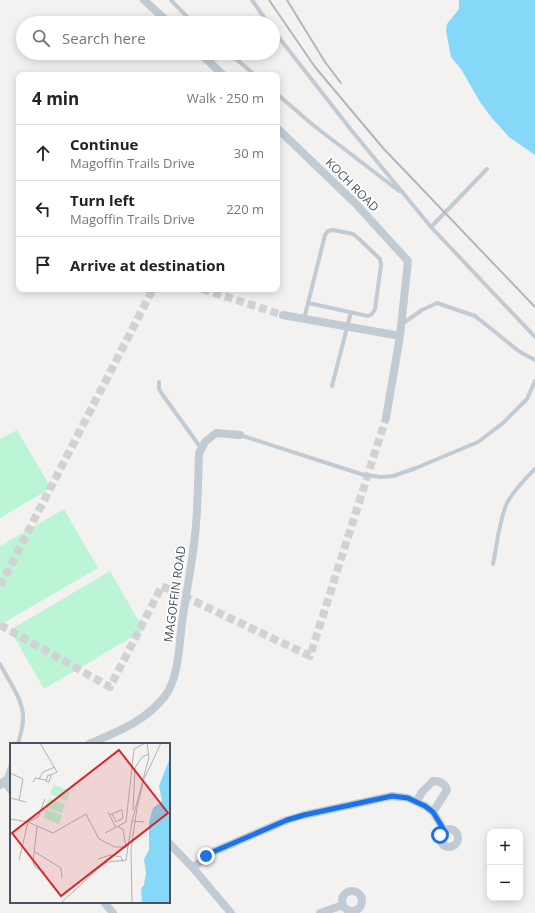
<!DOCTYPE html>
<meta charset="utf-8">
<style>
:root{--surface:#fff;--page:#f6f6f6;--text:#222;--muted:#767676;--line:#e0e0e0}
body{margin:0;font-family:"Open Sans",sans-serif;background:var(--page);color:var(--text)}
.controls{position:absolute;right:12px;bottom:12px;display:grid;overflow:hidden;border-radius:8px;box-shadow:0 2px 10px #0003}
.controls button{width:36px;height:36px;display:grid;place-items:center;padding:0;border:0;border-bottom:1px solid var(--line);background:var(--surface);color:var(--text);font:20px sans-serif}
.stop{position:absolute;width:12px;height:12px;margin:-9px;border:3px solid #1a73e8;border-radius:50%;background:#fff}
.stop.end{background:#1a73e8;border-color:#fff;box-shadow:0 1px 4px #0008}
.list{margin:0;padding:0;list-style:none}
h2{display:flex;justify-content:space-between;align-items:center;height:52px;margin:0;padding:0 16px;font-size:17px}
h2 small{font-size:13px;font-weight:400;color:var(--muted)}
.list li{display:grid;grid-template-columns:26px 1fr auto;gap:12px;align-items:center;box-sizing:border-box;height:56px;padding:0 16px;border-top:1px solid var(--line)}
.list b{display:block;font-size:15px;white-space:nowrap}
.list p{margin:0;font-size:13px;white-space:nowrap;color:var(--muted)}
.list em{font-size:13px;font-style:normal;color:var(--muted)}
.icon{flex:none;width:22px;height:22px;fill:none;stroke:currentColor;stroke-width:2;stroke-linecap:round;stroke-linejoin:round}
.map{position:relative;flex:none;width:535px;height:913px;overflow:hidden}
.search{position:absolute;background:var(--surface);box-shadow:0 2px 10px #0003;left:16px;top:16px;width:264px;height:44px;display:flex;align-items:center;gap:10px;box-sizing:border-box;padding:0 14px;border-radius:22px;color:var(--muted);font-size:15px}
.panel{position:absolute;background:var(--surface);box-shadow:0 2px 10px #0003;left:16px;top:72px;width:264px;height:220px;border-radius:8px}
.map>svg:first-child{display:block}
</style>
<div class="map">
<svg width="535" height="913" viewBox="0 0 535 913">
<rect width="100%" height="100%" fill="#f4f2f1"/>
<path fill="#bcf5d6" d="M 17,430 L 51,488 L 0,518 L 0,439 Z
M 64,509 L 98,568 L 0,625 L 0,546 Z
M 110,571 L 144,630 L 44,689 L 10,630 Z"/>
<path fill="#85d8f7" d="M 459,0 L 535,0 L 535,155 L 509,137 L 491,117 L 480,102 L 461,69 L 451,57 L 446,31 L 447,24 L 459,9 Z"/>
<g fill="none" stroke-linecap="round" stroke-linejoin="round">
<path stroke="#d1d2d4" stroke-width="8" stroke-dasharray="8 4" stroke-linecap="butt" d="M 202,289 L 283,315
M 0,586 L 153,289
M 0,625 L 110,687 L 162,586 L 310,656 L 386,418"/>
<path stroke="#c1cbd4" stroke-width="4" d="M 171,0 L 193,23
M 252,0 L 268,23
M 273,30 L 352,131 L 431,227 L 487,169
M 229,53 L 255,75
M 277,94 L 313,125 L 399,191
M 431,227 L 535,337
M 304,319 L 325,235 L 328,231 L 333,230 L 353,234 L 358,238 L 380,259 L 381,265 L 375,309 L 372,314 L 368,316 L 308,303
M 402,324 L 422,310 L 437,303 L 475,316 L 520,352 L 535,360
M 159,382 L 159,389 L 162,394 L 201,448
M 332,386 L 351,312
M 240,435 L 364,475 L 381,477 L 393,476 L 416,468 L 478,442 L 503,423 L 527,399 L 535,381
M 493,564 C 497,546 499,520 507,503 C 514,490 525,479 535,469
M 0,664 C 8,680 24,700 23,719 C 23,727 20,736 18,744
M 5,781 L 11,764"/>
<path stroke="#c1cbd4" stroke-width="8" d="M 144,0 L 169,23
M 200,53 L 223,75
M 277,128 L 356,204 L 408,261 L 400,336 L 386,418
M 283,315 L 400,336
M 89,744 C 117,732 146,721 165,696 C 179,678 179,644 182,623 C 186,593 192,565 195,535 C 198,508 198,480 199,453 L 205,442 L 216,433 L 240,435
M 4,781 L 11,790
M 0,785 L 11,778
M 417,801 L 422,792 L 433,781 C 440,781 445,783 447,790 L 433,812
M440 838a9 9 0 1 1 18 0a9 9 0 1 1-18 0Z
M 169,843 L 193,868 L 231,913
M 193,868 L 207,856 L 215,851 L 287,820 L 304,815 L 392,796 L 408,798 L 425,806 L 433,812 L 444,830
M342 901a10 10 0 1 1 20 0a10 10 0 1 1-20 0Z
M 104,902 L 113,913
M 320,913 L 343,905"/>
<path stroke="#b3b6bd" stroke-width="2" d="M 269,0 L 315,67 L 383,148 L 535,307
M 287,0 L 325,62 L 341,83"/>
</g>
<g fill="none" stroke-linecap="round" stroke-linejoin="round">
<path stroke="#1a73e8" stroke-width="5" d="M 206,856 L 215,851 L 287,820 L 304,815 L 392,796 L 408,798 L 425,806 L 433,812 L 444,830 L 440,835"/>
</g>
<g text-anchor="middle" stroke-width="3.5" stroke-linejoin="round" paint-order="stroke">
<g font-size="12" fill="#475362" stroke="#fff">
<text transform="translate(352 185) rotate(45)" y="4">KOCH ROAD</text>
<text transform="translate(175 594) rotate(-82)" y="4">MAGOFFIN ROAD</text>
</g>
</g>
<g transform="translate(10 743)">
<rect width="160" height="160" fill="#f4f2f1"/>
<path d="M 44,42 L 60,48 L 57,58 L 40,51 ZM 39,55 L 55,61 L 52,70 L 35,64 ZM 36,66 L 52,72 L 49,81 L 33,75 Z" fill="#bcf5d6"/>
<path d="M 160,15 L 160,160 L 132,160 L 131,146 L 134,142 L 136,130 L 134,116 L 139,107 L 139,79 L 143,65 L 152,58 L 149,43 Z" fill="#85d8f7"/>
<path fill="none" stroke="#afb2b8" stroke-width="1" d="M 30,0 L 47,29 L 41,32 L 39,39 L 36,38 L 38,32 L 41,32M 0,30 L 13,36 L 9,57M 29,36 L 33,29 L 45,24M 23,39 L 25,35 L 36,37M 0,55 L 16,59M 123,67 L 125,25 L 132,14 L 139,11M 98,69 L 106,85M 99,72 L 102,71 L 111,67 L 112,67 L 113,75 L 106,79 L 102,71M 0,76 L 18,79 L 43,90 L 76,71 L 89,96 L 105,104 L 118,104M 134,79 L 122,78 L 139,14 L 137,0M 27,84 L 23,119 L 25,124 L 35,130M 108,84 L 113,86 L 116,104M 95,90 L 116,79 L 124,6 L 135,0M 25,109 L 51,125 L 52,135M 88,116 L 100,112 L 111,114 L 113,119M 9,117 L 18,79 L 28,74 L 35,56M 51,160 L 91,123 L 98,119 L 116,117 L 122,78M 122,160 L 121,107 L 127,65 L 134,36 L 151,0"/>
<path fill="#d62828" fill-opacity="0.15" stroke="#d62828" stroke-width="2" d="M 109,7 L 158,70 L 51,153 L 2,90 Z"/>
<rect width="160" height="160" fill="none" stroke="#475362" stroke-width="2"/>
</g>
</svg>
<div class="controls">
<button>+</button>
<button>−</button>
</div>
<div class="stop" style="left:440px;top:835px"></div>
<div class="stop end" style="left:206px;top:856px"></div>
<div class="search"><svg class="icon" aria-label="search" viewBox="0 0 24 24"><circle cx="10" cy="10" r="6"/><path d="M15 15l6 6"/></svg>Search here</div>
<section class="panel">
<h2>4 min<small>Walk · 250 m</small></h2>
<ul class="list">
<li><svg class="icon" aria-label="ahead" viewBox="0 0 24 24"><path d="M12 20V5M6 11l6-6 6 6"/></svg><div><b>Continue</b><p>Magoffin Trails Drive</p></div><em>30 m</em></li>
<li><svg class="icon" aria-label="left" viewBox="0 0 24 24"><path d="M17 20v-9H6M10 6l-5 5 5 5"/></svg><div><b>Turn left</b><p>Magoffin Trails Drive</p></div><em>220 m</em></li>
<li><svg class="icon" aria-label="arrive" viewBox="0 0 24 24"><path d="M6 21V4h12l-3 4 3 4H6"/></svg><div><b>Arrive at destination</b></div></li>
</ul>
</section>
</div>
